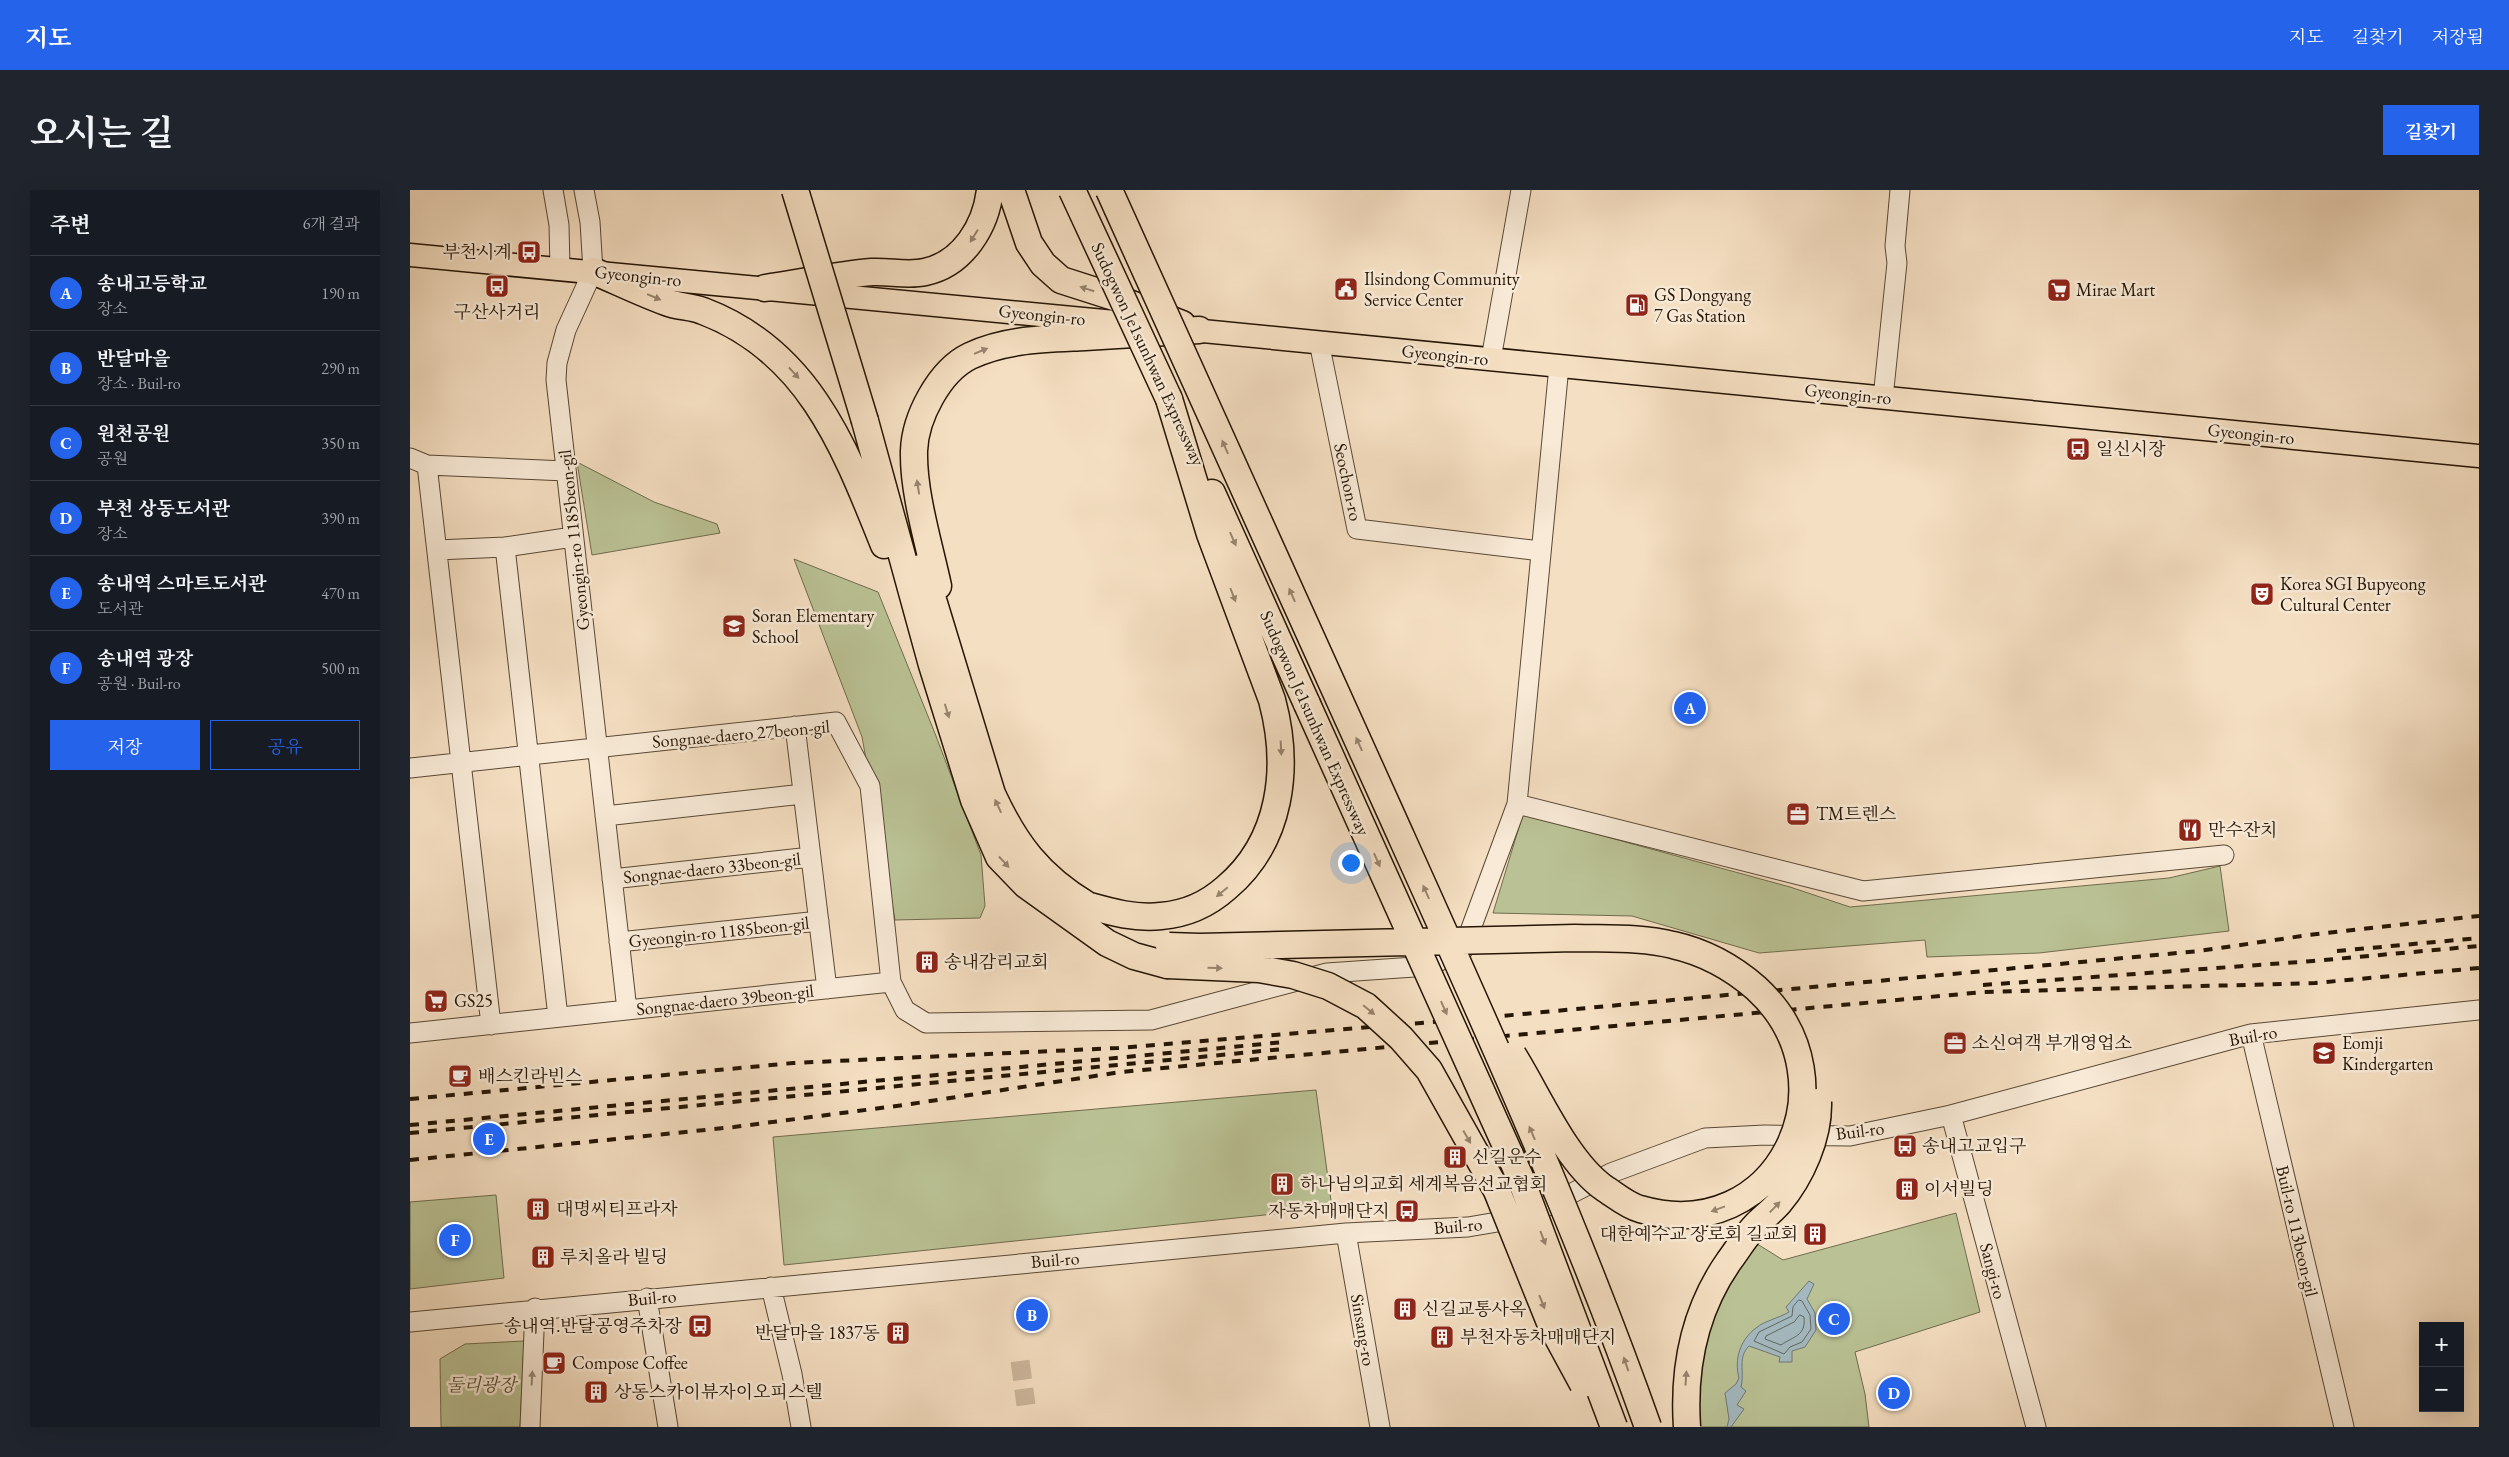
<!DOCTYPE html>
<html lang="ko">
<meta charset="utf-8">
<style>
:root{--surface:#171b24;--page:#20242c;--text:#f1f3f6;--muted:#9ea1a6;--line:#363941;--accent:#2563eb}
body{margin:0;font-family:"EB Garamond","Noto Serif KR",serif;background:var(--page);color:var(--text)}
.controls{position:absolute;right:15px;bottom:15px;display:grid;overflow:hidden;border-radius:0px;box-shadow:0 5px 20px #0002}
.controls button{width:45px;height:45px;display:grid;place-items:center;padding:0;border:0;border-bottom:1px solid var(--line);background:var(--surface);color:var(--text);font:25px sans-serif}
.you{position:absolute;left:940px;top:672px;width:18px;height:18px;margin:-12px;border:4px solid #fff;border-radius:50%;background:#1a73e8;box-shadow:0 0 0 8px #1a73e833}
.badge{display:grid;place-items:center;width:32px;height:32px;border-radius:50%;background:var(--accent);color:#fff;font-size:16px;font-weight:700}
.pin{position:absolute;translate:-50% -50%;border:2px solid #fff;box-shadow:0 1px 5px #0006}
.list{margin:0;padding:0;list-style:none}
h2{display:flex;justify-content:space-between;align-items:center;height:65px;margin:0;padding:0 20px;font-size:21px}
h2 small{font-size:16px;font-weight:400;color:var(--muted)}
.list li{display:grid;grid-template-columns:32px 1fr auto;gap:15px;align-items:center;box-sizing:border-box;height:75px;padding:0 20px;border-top:1px solid var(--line)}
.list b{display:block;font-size:19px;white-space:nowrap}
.list p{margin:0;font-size:16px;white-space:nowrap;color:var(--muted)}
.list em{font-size:16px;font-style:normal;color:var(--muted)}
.actions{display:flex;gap:10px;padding:15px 20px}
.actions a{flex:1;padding:11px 0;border:1px solid var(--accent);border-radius:0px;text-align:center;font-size:18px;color:var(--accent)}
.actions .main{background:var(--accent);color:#fff}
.map{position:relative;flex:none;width:2069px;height:1237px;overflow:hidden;border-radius:0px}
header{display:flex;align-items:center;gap:30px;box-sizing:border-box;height:70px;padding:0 25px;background:var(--accent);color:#fff}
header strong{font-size:24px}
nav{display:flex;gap:28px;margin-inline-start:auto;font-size:18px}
.intro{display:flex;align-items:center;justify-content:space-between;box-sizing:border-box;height:120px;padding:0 30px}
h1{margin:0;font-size:35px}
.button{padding:12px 22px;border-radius:0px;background:var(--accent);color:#fff;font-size:18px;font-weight:700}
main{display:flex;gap:30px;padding:0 30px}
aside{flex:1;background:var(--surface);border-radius:0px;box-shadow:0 5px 20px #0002}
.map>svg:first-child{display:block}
</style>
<header>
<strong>지도</strong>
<nav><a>지도</a><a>길찾기</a><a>저장됨</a></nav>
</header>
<div class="intro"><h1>오시는 길</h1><a class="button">길찾기</a></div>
<main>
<aside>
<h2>주변<small>6개 결과</small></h2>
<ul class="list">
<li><span class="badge">A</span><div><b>송내고등학교</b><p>장소</p></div><em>190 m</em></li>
<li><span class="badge">B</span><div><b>반달마을</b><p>장소 · Buil-ro</p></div><em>290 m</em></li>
<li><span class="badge">C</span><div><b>원천공원</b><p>공원</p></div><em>350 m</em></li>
<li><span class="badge">D</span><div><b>부천 상동도서관</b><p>장소</p></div><em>390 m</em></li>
<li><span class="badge">E</span><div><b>송내역 스마트도서관</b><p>도서관</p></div><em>470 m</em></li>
<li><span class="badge">F</span><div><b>송내역 광장</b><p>공원 · Buil-ro</p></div><em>500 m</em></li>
</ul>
<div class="actions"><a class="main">저장</a><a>공유</a></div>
</aside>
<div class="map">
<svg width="2069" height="1237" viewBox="0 0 2069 1237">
<rect width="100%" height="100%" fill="#f5dfc2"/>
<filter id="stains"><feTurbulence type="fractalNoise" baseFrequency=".004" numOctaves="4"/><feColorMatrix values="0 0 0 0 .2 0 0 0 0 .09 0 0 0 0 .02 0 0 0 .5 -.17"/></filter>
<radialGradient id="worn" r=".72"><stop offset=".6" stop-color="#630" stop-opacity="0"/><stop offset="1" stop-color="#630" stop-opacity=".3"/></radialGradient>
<path fill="#bac295" stroke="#706c4d" d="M 167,272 L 244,312 L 307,334 L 310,343 L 182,365 Z
M 384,369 L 468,402 L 526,546 L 571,665 L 575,716 L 570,728 L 485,730 L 452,547 Z
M 1113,624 L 1380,697 L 1440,717 L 1759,688 L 1810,676 L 1819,741 L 1629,763 L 1517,767 L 1515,750 L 1349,763 L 1222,726 L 1083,723 Z
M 906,900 L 922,1018 L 374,1075 L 363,947 Z
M 86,1005 L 94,1088 L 0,1099 L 0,1012 Z
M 1546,1023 L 1570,1122 L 1445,1162 L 1455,1204 L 1459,1237 L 1288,1237 L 1289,1176 L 1308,1107 L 1344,1052 L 1373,1070 Z
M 114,1151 L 110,1237 L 31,1237 L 30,1169 L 55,1154 Z"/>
<path fill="#a3b9bf" stroke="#717775" d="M 1399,1091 L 1404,1094 L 1397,1109 L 1405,1123 L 1406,1140 L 1395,1157 L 1382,1161 L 1382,1172 L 1369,1172 L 1370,1167 L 1339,1156 C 1327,1168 1335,1181 1331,1197 L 1336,1201 L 1327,1215 L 1334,1219 L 1321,1237 L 1317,1237 L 1319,1229 L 1315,1203 L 1326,1194 L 1329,1188 C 1324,1169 1330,1150 1346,1138 C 1354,1131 1369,1128 1379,1122 L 1376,1117 Z"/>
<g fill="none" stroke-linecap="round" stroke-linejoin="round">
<path stroke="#646762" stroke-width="1" d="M 1389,1110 L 1392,1111 L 1400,1125 L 1401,1139 L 1392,1152 L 1380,1157 L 1374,1164 L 1344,1151 L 1349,1142 L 1382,1126 L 1383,1117 Z
M 1390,1125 L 1394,1127 C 1396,1146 1384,1146 1371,1155 L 1355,1149 L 1356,1146 L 1384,1132 Z"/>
<path stroke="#cbb79c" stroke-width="19" stroke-dasharray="19 9" stroke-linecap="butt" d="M 610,1171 L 616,1215"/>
<g stroke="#594834" stroke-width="21">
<path id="minor" d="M 143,0 L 149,35 L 150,78
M 174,0 L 180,32 L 183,81 L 156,140 L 147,173 L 146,190 L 217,820
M 909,152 L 947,339 L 1131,361
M 1081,169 L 1111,0
M 1473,208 L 1487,73 L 1485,56 L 1490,0
M 0,268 L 17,275 L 156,281
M 17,275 L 81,835
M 95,357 L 148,827
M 27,360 L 95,357 L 163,347
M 385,536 L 417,799
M 0,578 L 426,532 L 460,596 L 481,792 L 495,820 L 516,833 L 741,830 L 917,783 L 1019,776 L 1053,760 L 1107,614 L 1149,176
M 1107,614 L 1453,701 L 1814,665
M 195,626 L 393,604
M 202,689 L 401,667
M 209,752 L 409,731
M 0,843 L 481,792
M 1841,844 L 1934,1237
M 1541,925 L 1626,1237
M 936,1043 L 970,1237
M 361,1097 L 382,1184 L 391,1237
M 237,1108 L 258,1237
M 0,1132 L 936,1043 L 1058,1037 L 1116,1027 L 1201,983 L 1295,948 L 1355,945 L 1440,946 L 1541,925 L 1841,844 L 2069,820
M 120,1237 L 125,1118"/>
</g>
<g stroke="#251505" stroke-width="25">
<path id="major" d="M 0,65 L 736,135
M 772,139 L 2069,266"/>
</g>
<g stroke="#251505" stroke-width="29">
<path id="highway" d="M 601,0 L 619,53 L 633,74 L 651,90 L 701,106 L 772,134
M 183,81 C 207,91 231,103 256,112 C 268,117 281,116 293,121 C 399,161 435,258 474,355
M 355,98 C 390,93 426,85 462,82 C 480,81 497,86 515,82 C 553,74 576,36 580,0
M 455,231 L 522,475 L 564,610 L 589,667 L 616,695 L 697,753 L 724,766 L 757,775
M 802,303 L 897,514
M 513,377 L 582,604 C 605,654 629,686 677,715
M 528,396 C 519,354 503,303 504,261 C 505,228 529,181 560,166 C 596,149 635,149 675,147 C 713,145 751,142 789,140
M 676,715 C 701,722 725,729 751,726 C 776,724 798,714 816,698 C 872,651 880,577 862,510 L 800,344 L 759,209"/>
</g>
<use href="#minor" stroke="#f8ead7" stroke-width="19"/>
<use href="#major" stroke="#f5dfc2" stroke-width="22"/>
<use href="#highway" stroke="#f5dfc2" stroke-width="26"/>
<path stroke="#251505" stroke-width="4" stroke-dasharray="9 9" stroke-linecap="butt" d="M 1927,761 L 2069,748
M 1573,795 L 1903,771 L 2069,756
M 0,909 L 383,873 L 708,858 L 1070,828 L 1789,761 L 1899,745 L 2069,726
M 0,935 L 874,852
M 0,943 L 873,859
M 0,970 L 324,937 L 494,915 L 711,882 L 1073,848 L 1574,802 L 1905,793 L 2069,778"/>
<g stroke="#251505" stroke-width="29" stroke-linecap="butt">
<path id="highway-bridge" d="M 385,0 L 455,231
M 662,0 L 759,209
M 699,0 C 793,208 887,416 981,624 C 1072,826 1164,1028 1238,1237
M 897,514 L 1110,987 L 1204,1237
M 759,756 L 790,757 L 1165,748 C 1197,749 1232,747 1263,755 C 1294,762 1322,777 1346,798 C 1449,892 1367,1059 1230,1019 C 1218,1016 1205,1005 1194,998 C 1156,971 1128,905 1103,865
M 757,775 L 849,779 L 883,785 L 918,796 L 956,816 L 991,848 L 1019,880 L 1087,1001 L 1141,1135 L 1173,1194
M 1277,1237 C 1273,1177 1284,1121 1319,1071 C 1328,1059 1336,1045 1347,1034 C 1354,1027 1362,1021 1369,1013 C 1391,987 1409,947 1408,912"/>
</g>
<use href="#highway-bridge" stroke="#f5dfc2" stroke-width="26"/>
</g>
<defs><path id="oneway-solid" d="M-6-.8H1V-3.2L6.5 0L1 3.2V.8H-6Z" transform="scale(1.25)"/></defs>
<g fill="#97846d">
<use href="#oneway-solid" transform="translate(564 46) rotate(122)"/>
<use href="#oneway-solid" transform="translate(677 99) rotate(-163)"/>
<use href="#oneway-solid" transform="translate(244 107) rotate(23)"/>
<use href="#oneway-solid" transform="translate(571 161) rotate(-22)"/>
<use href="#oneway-solid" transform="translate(384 183) rotate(47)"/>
<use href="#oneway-solid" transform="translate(815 257) rotate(-114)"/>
<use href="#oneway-solid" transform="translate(508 297) rotate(-99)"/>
<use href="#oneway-solid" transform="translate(823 349) rotate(66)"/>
<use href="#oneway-solid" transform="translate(823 405) rotate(69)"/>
<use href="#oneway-solid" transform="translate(882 405) rotate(-114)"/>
<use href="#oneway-solid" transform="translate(537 521) rotate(73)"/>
<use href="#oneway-solid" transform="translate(949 554) rotate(-114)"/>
<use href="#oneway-solid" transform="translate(871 558) rotate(87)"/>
<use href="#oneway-solid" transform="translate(588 616) rotate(-115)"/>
<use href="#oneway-solid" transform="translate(967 670) rotate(66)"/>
<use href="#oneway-solid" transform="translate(594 672) rotate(47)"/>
<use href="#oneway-solid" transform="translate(812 702) rotate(140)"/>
<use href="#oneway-solid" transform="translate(1016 702) rotate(-114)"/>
<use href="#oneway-solid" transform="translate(805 778) rotate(2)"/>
<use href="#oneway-solid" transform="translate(1034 818) rotate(66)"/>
<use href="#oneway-solid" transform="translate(959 820) rotate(39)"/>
<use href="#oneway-solid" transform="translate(1122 943) rotate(-113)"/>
<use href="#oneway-solid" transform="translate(1057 947) rotate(60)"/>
<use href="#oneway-solid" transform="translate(1365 1017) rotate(-46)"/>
<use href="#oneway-solid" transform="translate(1308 1019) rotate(160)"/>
<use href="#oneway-solid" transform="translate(1133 1048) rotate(69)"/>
<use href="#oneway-solid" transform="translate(1132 1112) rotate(68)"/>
<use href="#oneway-solid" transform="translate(1216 1174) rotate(-109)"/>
<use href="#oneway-solid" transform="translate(1276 1188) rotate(-86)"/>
</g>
<use fill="#998a78" href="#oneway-solid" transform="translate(122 1188) rotate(-87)"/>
<defs>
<g id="bus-square" transform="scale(1.25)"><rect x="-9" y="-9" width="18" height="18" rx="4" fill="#8f2418" stroke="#f8ead7"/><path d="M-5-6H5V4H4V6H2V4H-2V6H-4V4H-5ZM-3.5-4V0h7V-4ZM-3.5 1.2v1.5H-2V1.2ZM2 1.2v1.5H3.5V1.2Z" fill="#fff"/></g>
<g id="civic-square" transform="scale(1.25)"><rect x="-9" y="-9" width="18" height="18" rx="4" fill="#8f2418" stroke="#f8ead7"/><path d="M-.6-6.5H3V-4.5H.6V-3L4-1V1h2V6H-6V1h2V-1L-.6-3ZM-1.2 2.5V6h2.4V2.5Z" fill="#fff"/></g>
<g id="supermarket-square" transform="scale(1.25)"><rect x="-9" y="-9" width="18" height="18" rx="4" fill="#8f2418" stroke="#f8ead7"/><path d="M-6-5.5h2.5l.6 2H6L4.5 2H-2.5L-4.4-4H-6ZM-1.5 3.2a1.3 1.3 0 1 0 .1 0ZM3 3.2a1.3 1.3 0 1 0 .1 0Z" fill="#fff"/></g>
<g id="fuel-square" transform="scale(1.25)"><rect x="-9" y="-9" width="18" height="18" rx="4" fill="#8f2418" stroke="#f8ead7"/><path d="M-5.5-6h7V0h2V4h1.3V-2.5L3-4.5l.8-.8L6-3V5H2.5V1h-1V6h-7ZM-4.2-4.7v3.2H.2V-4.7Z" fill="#fff"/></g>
<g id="theatre-square" transform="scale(1.25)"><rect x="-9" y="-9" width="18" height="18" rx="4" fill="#8f2418" stroke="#f8ead7"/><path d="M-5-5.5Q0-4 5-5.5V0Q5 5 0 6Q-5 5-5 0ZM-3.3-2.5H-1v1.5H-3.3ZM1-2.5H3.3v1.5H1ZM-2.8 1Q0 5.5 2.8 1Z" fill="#fff"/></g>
<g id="school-square" transform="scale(1.25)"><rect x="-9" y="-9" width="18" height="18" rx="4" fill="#8f2418" stroke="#f8ead7"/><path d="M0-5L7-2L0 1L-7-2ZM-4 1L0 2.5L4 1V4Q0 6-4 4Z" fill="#fff"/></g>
<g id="office-square" transform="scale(1.25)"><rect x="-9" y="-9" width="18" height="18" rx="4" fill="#8f2418" stroke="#f8ead7"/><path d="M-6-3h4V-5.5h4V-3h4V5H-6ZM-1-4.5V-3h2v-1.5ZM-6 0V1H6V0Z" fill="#fff"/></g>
<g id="restaurant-square" transform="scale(1.25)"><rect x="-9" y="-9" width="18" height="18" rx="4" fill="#8f2418" stroke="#f8ead7"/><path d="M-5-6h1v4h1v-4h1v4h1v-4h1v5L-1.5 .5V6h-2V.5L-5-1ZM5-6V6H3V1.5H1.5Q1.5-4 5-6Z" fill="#fff"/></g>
<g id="building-square" transform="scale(1.25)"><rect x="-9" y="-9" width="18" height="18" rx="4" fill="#8f2418" stroke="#f8ead7"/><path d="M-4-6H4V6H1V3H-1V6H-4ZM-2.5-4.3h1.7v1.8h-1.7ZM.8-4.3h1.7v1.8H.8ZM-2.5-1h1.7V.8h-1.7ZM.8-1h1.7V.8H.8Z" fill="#fff"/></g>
<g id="cafe-square" transform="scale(1.25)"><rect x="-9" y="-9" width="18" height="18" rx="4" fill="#8f2418" stroke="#f8ead7"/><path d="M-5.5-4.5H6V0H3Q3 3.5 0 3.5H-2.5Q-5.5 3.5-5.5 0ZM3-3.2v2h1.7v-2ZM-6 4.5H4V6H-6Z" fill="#fff"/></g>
</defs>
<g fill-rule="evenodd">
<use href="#bus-square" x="119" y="62"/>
<use href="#bus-square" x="87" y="96"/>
<use href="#civic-square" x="936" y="99"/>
<use href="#supermarket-square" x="1649" y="100"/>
<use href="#fuel-square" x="1227" y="115"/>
<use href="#bus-square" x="1668" y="259"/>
<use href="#theatre-square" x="1852" y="404"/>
<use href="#school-square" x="324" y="436"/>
<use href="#office-square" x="1388" y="624"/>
<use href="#restaurant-square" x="1780" y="640"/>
<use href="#building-square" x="517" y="772"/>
<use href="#supermarket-square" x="26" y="811"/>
<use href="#office-square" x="1545" y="853"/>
<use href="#school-square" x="1914" y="863"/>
<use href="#cafe-square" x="50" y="886"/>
<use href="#bus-square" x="1495" y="956"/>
<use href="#building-square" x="1045" y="967"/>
<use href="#building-square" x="872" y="994"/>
<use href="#building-square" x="1497" y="999"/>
<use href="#building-square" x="128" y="1019"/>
<use href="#bus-square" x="997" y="1021"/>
<use href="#building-square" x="1405" y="1044"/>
<use href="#building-square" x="133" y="1067"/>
<use href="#building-square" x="995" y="1119"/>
<use href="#bus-square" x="290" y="1136"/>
<use href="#building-square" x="488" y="1143"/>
<use href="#building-square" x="1032" y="1147"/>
<use href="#cafe-square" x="144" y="1173"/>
<use href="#building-square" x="186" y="1202"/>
</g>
<g text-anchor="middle" stroke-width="5" stroke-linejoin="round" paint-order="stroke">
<g font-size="18" fill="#251505" stroke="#f8ead7" text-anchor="start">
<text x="102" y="68" text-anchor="end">부천시계</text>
<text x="954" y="95">Ilsindong Community<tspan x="954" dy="21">Service Center</tspan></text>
<text x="1666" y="106">Mirae Mart</text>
<text x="1244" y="111">GS Dongyang<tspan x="1244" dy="21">7 Gas Station</tspan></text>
<text x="87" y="128" text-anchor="middle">구산사거리</text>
<text x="1686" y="265">일신시장</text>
<text x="1870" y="400">Korea SGI Bupyeong<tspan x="1870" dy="21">Cultural Center</tspan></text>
<text x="342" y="432">Soran Elementary<tspan x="342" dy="21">School</tspan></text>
<text x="1406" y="630">TM트렌스</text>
<text x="1798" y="646">만수잔치</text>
<text x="534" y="778">송내감리교회</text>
<text x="44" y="817">GS25</text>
<text x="1562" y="859">소신여객 부개영업소</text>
<text x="1932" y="859">Eomji<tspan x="1932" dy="21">Kindergarten</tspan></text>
<text x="68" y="892">배스킨라빈스</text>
<text x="1512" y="962">송내고교입구</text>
<text x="1062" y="973">신길운수</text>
<text x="890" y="1000">하나님의교회 세계복음선교협회</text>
<text x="1514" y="1005">이서빌딩</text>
<text x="146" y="1025">대명씨티프라자</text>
<text x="980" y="1027" text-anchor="end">자동차매매단지</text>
<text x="1388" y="1050" text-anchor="end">대한예수교 장로회 길교회</text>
<text x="150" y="1073">루치올라 빌딩</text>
<text x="1012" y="1125">신길교통사옥</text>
<text x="272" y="1142" text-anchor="end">송내역.반달공영주차장</text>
<text x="470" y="1149" text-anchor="end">반달마을 1837동</text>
<text x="1050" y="1153">부천자동차매매단지</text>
<text x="162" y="1179">Compose Coffee</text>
<text x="204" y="1208">상동스카이뷰자이오피스텔</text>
</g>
<g font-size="18" fill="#251505" stroke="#f8ead7">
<text transform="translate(228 86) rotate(6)" y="6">Gyeongin-ro</text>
<text transform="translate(632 125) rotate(6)" y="6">Gyeongin-ro</text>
<text transform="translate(738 164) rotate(65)" y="6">Sudogwon Je1sunhwan Expressway</text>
<text transform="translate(1035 165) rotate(6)" y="6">Gyeongin-ro</text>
<text transform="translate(1438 204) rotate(6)" y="6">Gyeongin-ro</text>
<text transform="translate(1841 244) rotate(6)" y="6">Gyeongin-ro</text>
<text transform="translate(938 292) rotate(78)" y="6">Seochon-ro</text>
<text transform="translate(164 350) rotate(-96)" y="6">Gyeongin-ro 1185beon-gil</text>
<text transform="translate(905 533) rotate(66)" y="6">Sudogwon Je1sunhwan Expressway</text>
<text transform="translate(331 544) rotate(-5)" y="6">Songnae-daero 27beon-gil</text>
<text transform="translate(302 678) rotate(-6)" y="6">Songnae-daero 33beon-gil</text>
<text transform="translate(309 742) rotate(-6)" y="6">Gyeongin-ro 1185beon-gil</text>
<text transform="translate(315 810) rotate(-6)" y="6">Songnae-daero 39beon-gil</text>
<text transform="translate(1843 846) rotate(-10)" y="6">Buil-ro</text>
<text transform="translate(1450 941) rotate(-7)" y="6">Buil-ro</text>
<text transform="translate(1048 1036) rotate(-5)" y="6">Buil-ro</text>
<text transform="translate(1887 1041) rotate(77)" y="6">Buil-ro 113beon-gil</text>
<text transform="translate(645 1070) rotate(-5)" y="6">Buil-ro</text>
<text transform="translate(1583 1081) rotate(75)" y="6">Sangi-ro</text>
<text transform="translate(242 1108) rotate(-5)" y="6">Buil-ro</text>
<text transform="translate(953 1140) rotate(80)" y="6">Sinsang-ro</text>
</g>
<g font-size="18" font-style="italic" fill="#595237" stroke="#f8ead7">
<text x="71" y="1201">둘리광장</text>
</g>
</g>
<rect width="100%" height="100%" filter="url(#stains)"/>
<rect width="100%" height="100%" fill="url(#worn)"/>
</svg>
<div class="controls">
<button>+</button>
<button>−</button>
</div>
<div class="you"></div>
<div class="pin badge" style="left:1280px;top:518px">A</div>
<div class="pin badge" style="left:622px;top:1125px">B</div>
<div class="pin badge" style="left:1424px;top:1129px">C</div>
<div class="pin badge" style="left:1484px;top:1203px">D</div>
<div class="pin badge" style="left:79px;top:949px">E</div>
<div class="pin badge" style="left:45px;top:1050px">F</div>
</div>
</main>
